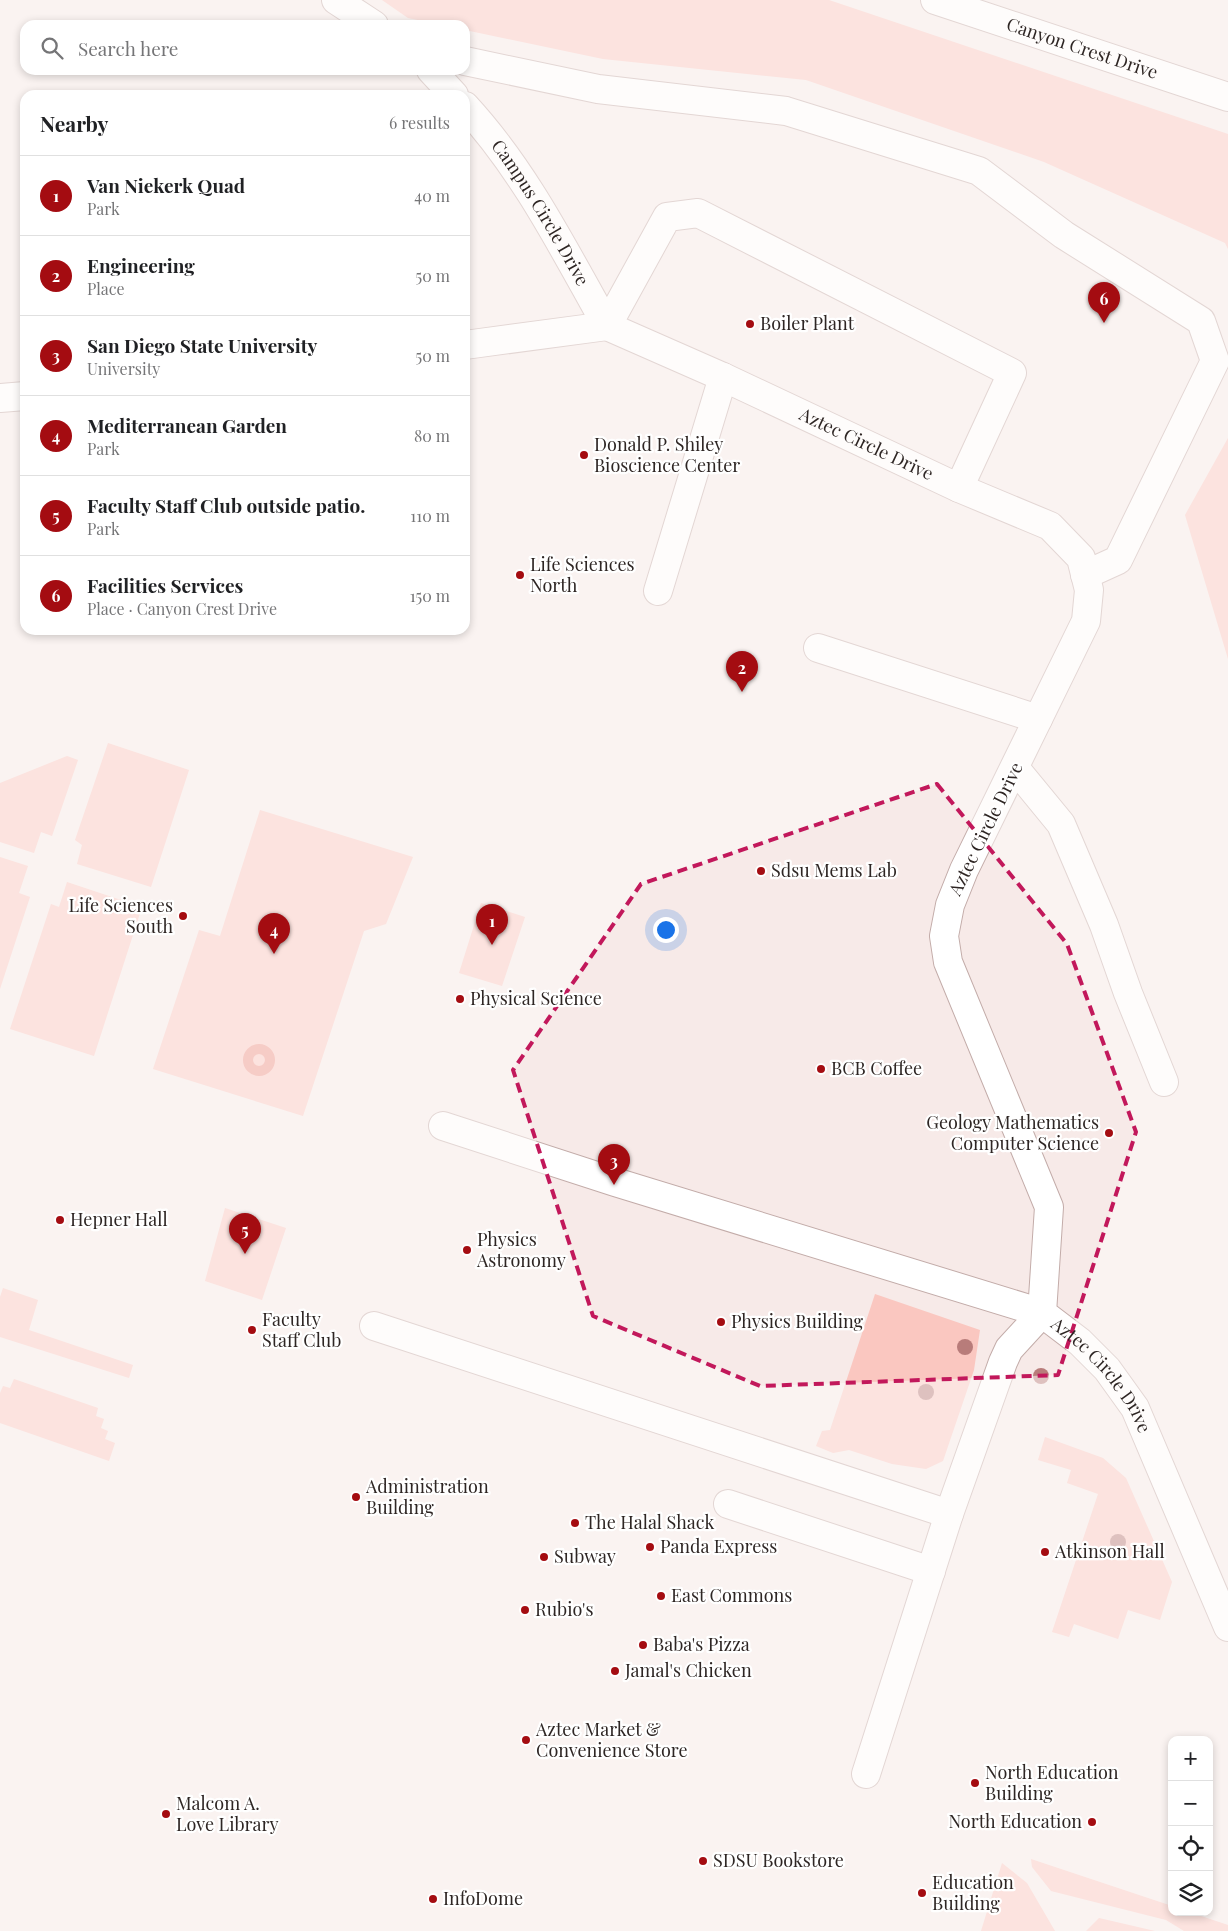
<!DOCTYPE html>
<meta charset="utf-8">
<style>
:root{--surface:#fff;--page:#f2f2f2;--text:#202124;--muted:#757577;--line:#e0e0e0;--accent:#a40c11}
body{margin:0;font-family:"Playfair Display",serif;background:var(--page);color:var(--text)}
.controls{position:absolute;right:15px;bottom:15px;display:grid;overflow:hidden;border-radius:10px;box-shadow:0 2px 8px #0003}
.controls button{width:45px;height:45px;display:grid;place-items:center;padding:0;border:0;border-bottom:1px solid var(--line);background:var(--surface);color:var(--text);font:25px sans-serif}
.you{position:absolute;left:665px;top:929px;width:18px;height:18px;margin:-12px;border:4px solid #fff;border-radius:50%;background:#1a73e8;box-shadow:0 0 0 8px #1a73e833}
.badge{display:grid;place-items:center;width:32px;height:32px;border-radius:50%;background:var(--accent);color:#fff;font-size:16px;font-weight:700}
.pin{position:absolute;translate:-50% -41px;filter:drop-shadow(0 1px 2px #0008)}
.pin::after{content:'';position:absolute;top:26px;width:18px;height:15px;background:inherit;clip-path:polygon(0 0,100% 0,50% 100%)}
.list{margin:0;padding:0;list-style:none}
h2{display:flex;justify-content:space-between;align-items:center;height:65px;margin:0;padding:0 20px;font-size:21px}
h2 small{font-size:16px;font-weight:400;color:var(--muted)}
.list li{display:grid;grid-template-columns:32px 1fr auto;gap:15px;align-items:center;box-sizing:border-box;height:80px;padding:0 20px;border-top:1px solid var(--line)}
.list b{display:block;font-size:19px;white-space:nowrap}
.list p{margin:0;font-size:16px;white-space:nowrap;color:var(--muted)}
.list em{font-size:16px;font-style:normal;color:var(--muted)}
.icon{flex:none;width:28px;height:28px;fill:none;stroke:currentColor;stroke-width:2;stroke-linecap:round;stroke-linejoin:round}
.map{position:relative;flex:none;width:1228px;height:1931px;overflow:hidden}
.search{position:absolute;background:var(--surface);box-shadow:0 2px 8px #0003;left:20px;top:20px;width:450px;height:55px;display:flex;align-items:center;gap:12px;box-sizing:border-box;padding:0 18px;border-radius:15px;color:var(--muted);font-size:19px}
.panel{position:absolute;background:var(--surface);box-shadow:0 2px 8px #0003;left:20px;top:90px;width:450px;height:545px;border-radius:15px}
.map>svg:first-child{display:block}
</style>
<div class="map">
<svg width="1228" height="1931" viewBox="0 0 1228 1931">
<rect width="100%" height="100%" fill="#fef9f8"/>
<path fill="#f7eae8" fill-rule="evenodd" d="M 0,0 L 1228,0 L 1228,1931 L 0,1931 ZM 25,25 L 465,25 L 465,70 L 25,70 ZM 25,95 L 465,95 L 465,630 L 25,630 ZM 1172,1740 L 1209,1740 L 1209,1912 L 1172,1912 Z"/>
<path fill="#fac7c0" d="M 382,0 L 829,0 L 1228,134 L 1228,249 L 1225,243 L 1044,162 L 806,80 L 603,59 L 465,30 L 465,25 L 442,25 L 408,18 Z
M 1228,438 L 1228,659 L 1185,515 Z
M 108,743 L 189,770 L 151,887 L 77,864 L 82,845 L 75,840 Z
M 67,756 L 78,760 L 52,836 L 41,832 L 34,853 L 0,842 L 0,783 Z
M 260,810 L 413,857 L 386,924 L 364,931 L 303,1116 L 153,1069 L 199,930 L 220,936 Z
M 0,857 L 28,866 L 19,893 L 30,897 L 0,989 Z
M 67,882 L 142,907 L 94,1056 L 10,1029 L 51,904 L 59,907 Z
M 481,903 L 525,917 L 502,986 L 459,973 Z
M 225,1208 L 286,1228 L 262,1300 L 205,1281 Z
M 3,1288 L 38,1300 L 29,1330 L 133,1365 L 129,1378 L 0,1337 L 0,1297 Z
M 875,1294 L 980,1330 L 974,1370 L 943,1461 L 926,1469 L 892,1464 L 849,1450 L 833,1453 L 816,1446 L 822,1431 L 830,1430 Z
M 14,1379 L 98,1408 L 96,1416 L 104,1419 L 101,1428 L 108,1431 L 105,1439 L 115,1443 L 109,1461 L 0,1423 L 0,1393 L 3,1386 L 10,1388 Z
M 1045,1437 L 1103,1458 L 1126,1478 L 1172,1582 L 1160,1620 L 1128,1610 L 1118,1639 L 1074,1624 L 1069,1637 L 1052,1632 L 1098,1494 L 1067,1483 L 1071,1470 L 1038,1460 Z
M 1031,1859 L 1172,1906 L 1172,1912 L 1189,1912 L 1228,1925 L 1228,1931 L 1184,1931 L 1166,1920 L 1051,1891 L 1032,1867 Z
M 1002,1863 L 1027,1883 L 1055,1931 L 981,1931 Z
M 1099,1918 L 1155,1931 L 1086,1931 Z"/>
<g fill="none" stroke-linecap="round" stroke-linejoin="round">
<path stroke="#ee9489" stroke-width="10" d="M248 1060a11 11 0 1 1 22 0a11 11 0 1 1-22 0Z"/>
<g stroke="#c3aca9" stroke-width="30">
<g id="minor">
<path d="M 336,0 L 374,25"/>
<path id="s1" d="M 935,0 L 1228,97"/>
<path d="M 465,61 L 598,89 L 786,111 L 979,171 L 1064,235 L 1201,321 L 1215,361 L 1118,560 L 1085,575"/>
<path d="M 431,70 L 454,95"/>
<path id="s2" d="M 465,106 C 525,171 564,250 607,326"/>
<path id="s3" d="M 607,326 L 723,377 L 959,488 L 1050,526 L 1081,558 L 1089,590 L 1086,621 L 964,870 L 950,905 L 944,936 L 948,962 L 1049,1207 L 1042,1313 L 1080,1342 L 1107,1369 L 1135,1408 L 1228,1627"/>
<path d="M 607,326 L 667,217 L 698,213 L 1012,373 L 959,488"/>
<path d="M 465,345 L 607,326"/>
<path d="M 0,398 L 25,396"/>
<path d="M 658,591 L 723,377"/>
<path d="M 818,648 L 1038,719"/>
<path d="M 1015,768 L 1061,824 L 1104,925 L 1128,993 L 1164,1082"/>
<path d="M 443,1126 L 615,1182 L 1042,1313 L 1009,1349 L 1003,1362 L 949,1514 L 866,1774"/>
<path d="M 374,1326 L 949,1514"/>
<path d="M 728,1504 L 931,1571"/>
</g>
</g>
<use href="#minor" stroke="#fff" stroke-width="28"/>
</g>
<g fill="#b87c7a">
<circle cx="965" cy="1347" r="8"/>
<circle cx="1041" cy="1376" r="8"/>
<circle cx="926" cy="1392" r="8"/>
<circle cx="1118" cy="1542" r="8"/>
</g>
<path d="M0 0H1228V1931H0ZM 937,784 L 1067,944 L 1136,1132 L 1058,1375 L 760,1386 L 593,1316 L 513,1070 L 641,884 Z" fill="#fef9f8" fill-opacity=".55" fill-rule="evenodd"/>
<path fill="none" stroke="#c2185b" stroke-width="4" stroke-dasharray="10 6" stroke-linejoin="round" d="M 937,784 L 1067,944 L 1136,1132 L 1058,1375 L 760,1386 L 593,1316 L 513,1070 L 641,884 Z"/>
<g fill="#a40c11" stroke="#fff" stroke-width="2">
<circle cx="750" cy="324" r="5"/>
<circle cx="584" cy="455" r="5"/>
<circle cx="520" cy="575" r="5"/>
<circle cx="761" cy="871" r="5"/>
<circle cx="183" cy="916" r="5"/>
<circle cx="460" cy="999" r="5"/>
<circle cx="821" cy="1069" r="5"/>
<circle cx="1109" cy="1133" r="5"/>
<circle cx="60" cy="1220" r="5"/>
<circle cx="467" cy="1250" r="5"/>
<circle cx="721" cy="1322" r="5"/>
<circle cx="252" cy="1330" r="5"/>
<circle cx="356" cy="1497" r="5"/>
<circle cx="575" cy="1523" r="5"/>
<circle cx="650" cy="1547" r="5"/>
<circle cx="1045" cy="1552" r="5"/>
<circle cx="544" cy="1557" r="5"/>
<circle cx="661" cy="1596" r="5"/>
<circle cx="525" cy="1610" r="5"/>
<circle cx="643" cy="1645" r="5"/>
<circle cx="615" cy="1671" r="5"/>
<circle cx="526" cy="1740" r="5"/>
<circle cx="975" cy="1783" r="5"/>
<circle cx="166" cy="1814" r="5"/>
<circle cx="1092" cy="1822" r="5"/>
<circle cx="703" cy="1861" r="5"/>
<circle cx="922" cy="1893" r="5"/>
<circle cx="433" cy="1899" r="5"/>
</g>
<g text-anchor="middle" stroke-width="4.5" stroke-linejoin="round" paint-order="stroke">
<g font-size="18" fill="#2e2624" stroke="#fff">
<text dy="6" stroke="none"><textPath href="#s1" startOffset="155">Canyon Crest Drive</textPath></text>
<text dy="6" stroke="none"><textPath href="#s2" startOffset="131">Campus Circle Drive</textPath></text>
<text dy="6" stroke="none"><textPath href="#s3" startOffset="285">Aztec Circle Drive</textPath></text>
<text transform="translate(986 829) rotate(-64)" y="6">Aztec Circle Drive</text>
<text dy="6" stroke="none"><textPath href="#s3" startOffset="1426">Aztec Circle Drive</textPath></text>
</g>
<g font-size="18" fill="#2e2624" stroke="#fff" text-anchor="start">
<text x="760" y="330">Boiler Plant</text>
<text x="594" y="451">Donald P. Shiley<tspan x="594" dy="21">Bioscience Center</tspan></text>
<text x="530" y="571">Life Sciences<tspan x="530" dy="21">North</tspan></text>
<text x="771" y="877">Sdsu Mems Lab</text>
<text x="173" y="912" text-anchor="end">Life Sciences<tspan x="173" dy="21">South</tspan></text>
<text x="470" y="1005">Physical Science</text>
<text x="831" y="1075">BCB Coffee</text>
<text x="1099" y="1129" text-anchor="end">Geology Mathematics<tspan x="1099" dy="21">Computer Science</tspan></text>
<text x="70" y="1226">Hepner Hall</text>
<text x="477" y="1246">Physics<tspan x="477" dy="21">Astronomy</tspan></text>
<text x="262" y="1326">Faculty<tspan x="262" dy="21">Staff Club</tspan></text>
<text x="731" y="1328">Physics Building</text>
<text x="366" y="1493">Administration<tspan x="366" dy="21">Building</tspan></text>
<text x="585" y="1529">The Halal Shack</text>
<text x="660" y="1553">Panda Express</text>
<text x="1055" y="1558">Atkinson Hall</text>
<text x="554" y="1563">Subway</text>
<text x="671" y="1602">East Commons</text>
<text x="535" y="1616">Rubio's</text>
<text x="653" y="1651">Baba's Pizza</text>
<text x="625" y="1677">Jamal's Chicken</text>
<text x="536" y="1736">Aztec Market &amp;<tspan x="536" dy="21">Convenience Store</tspan></text>
<text x="985" y="1779">North Education<tspan x="985" dy="21">Building</tspan></text>
<text x="176" y="1810">Malcom A.<tspan x="176" dy="21">Love Library</tspan></text>
<text x="1082" y="1828" text-anchor="end">North Education</text>
<text x="713" y="1867">SDSU Bookstore</text>
<text x="932" y="1889">Education<tspan x="932" dy="21">Building</tspan></text>
<text x="443" y="1905">InfoDome</text>
</g>
</g>
</svg>
<div class="controls">
<button>+</button>
<button>−</button>
<button><svg class="icon" aria-label="locate" viewBox="0 0 24 24"><circle cx="12" cy="12" r="6"/><path d="M12 2v4M12 18v4M2 12h4M18 12h4"/></svg></button>
<button><svg class="icon" aria-label="layers" viewBox="0 0 24 24"><path d="M12 4l9 5-9 5-9-5zM3 14l9 5 9-5"/></svg></button>
</div>
<div class="you"></div>
<div class="pin badge" style="left:492px;top:945px">1</div>
<div class="pin badge" style="left:742px;top:692px">2</div>
<div class="pin badge" style="left:614px;top:1185px">3</div>
<div class="pin badge" style="left:274px;top:954px">4</div>
<div class="pin badge" style="left:245px;top:1254px">5</div>
<div class="pin badge" style="left:1104px;top:323px">6</div>
<div class="search"><svg class="icon" aria-label="search" viewBox="0 0 24 24"><circle cx="10" cy="10" r="6"/><path d="M15 15l6 6"/></svg>Search here</div>
<section class="panel">
<h2>Nearby<small>6 results</small></h2>
<ul class="list">
<li><span class="badge">1</span><div><b>Van Niekerk Quad</b><p>Park</p></div><em>40 m</em></li>
<li><span class="badge">2</span><div><b>Engineering</b><p>Place</p></div><em>50 m</em></li>
<li><span class="badge">3</span><div><b>San Diego State University</b><p>University</p></div><em>50 m</em></li>
<li><span class="badge">4</span><div><b>Mediterranean Garden</b><p>Park</p></div><em>80 m</em></li>
<li><span class="badge">5</span><div><b>Faculty Staff Club outside patio.</b><p>Park</p></div><em>110 m</em></li>
<li><span class="badge">6</span><div><b>Facilities Services</b><p>Place · Canyon Crest Drive</p></div><em>150 m</em></li>
</ul>
</section>
</div>
